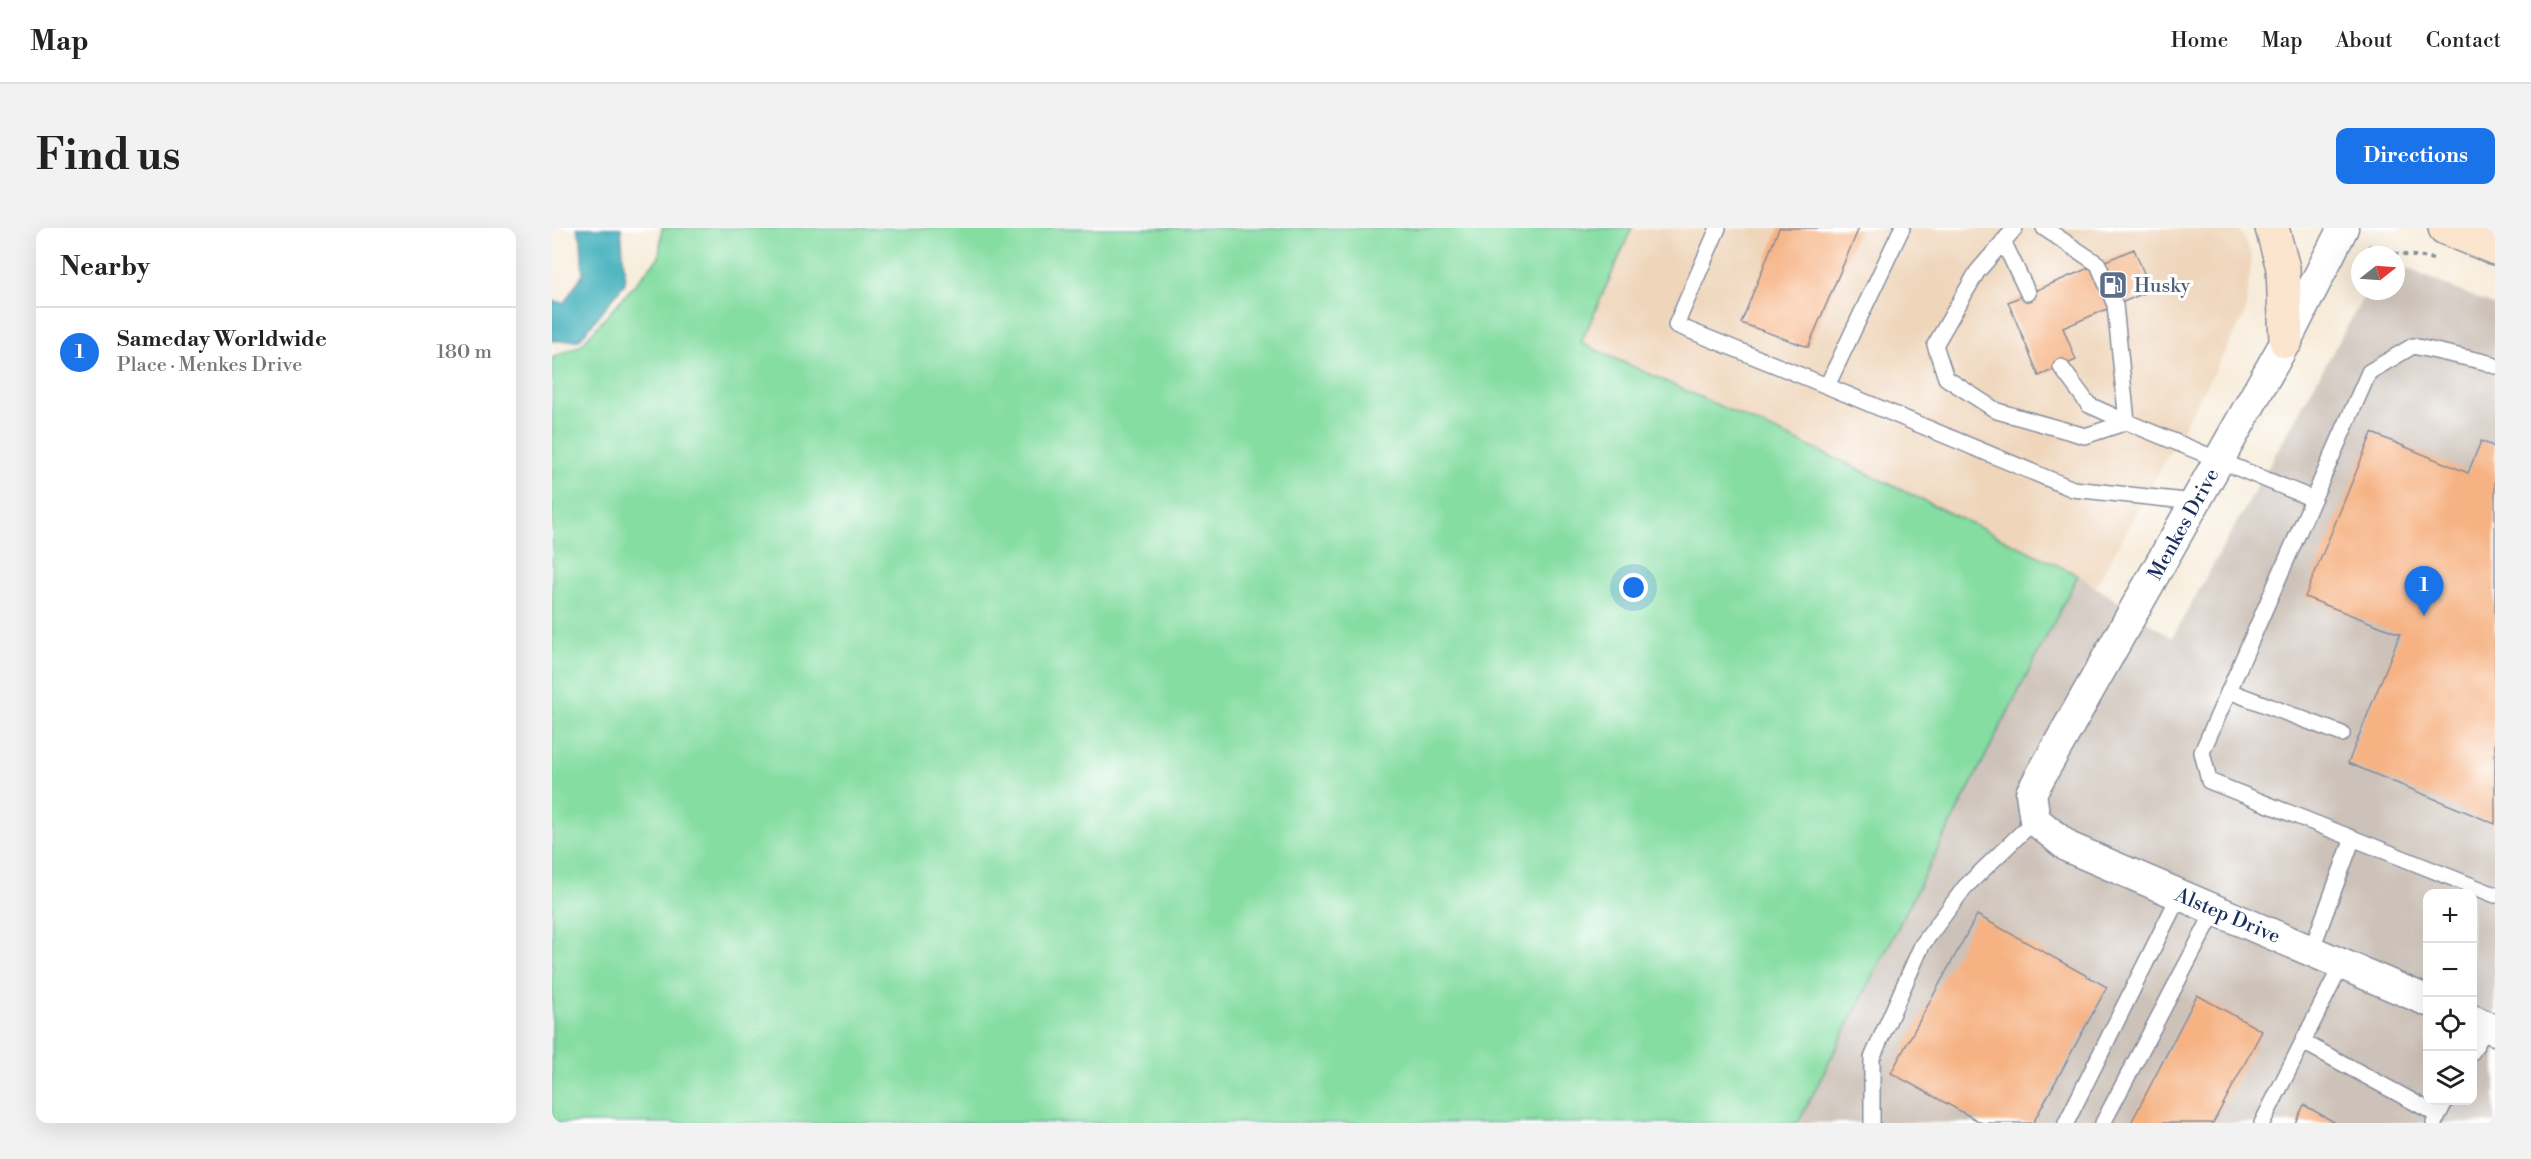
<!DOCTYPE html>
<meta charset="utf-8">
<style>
:root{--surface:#fff;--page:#f2f2f2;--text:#222;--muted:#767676;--line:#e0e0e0;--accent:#1a73e8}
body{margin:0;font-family:"Libre Bodoni",serif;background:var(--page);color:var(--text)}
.controls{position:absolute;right:18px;bottom:18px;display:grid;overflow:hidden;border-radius:12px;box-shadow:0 6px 24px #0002}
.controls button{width:54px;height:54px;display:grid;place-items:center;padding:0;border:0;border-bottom:2px solid var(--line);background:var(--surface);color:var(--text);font:30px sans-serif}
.compass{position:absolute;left:1799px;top:18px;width:54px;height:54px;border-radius:50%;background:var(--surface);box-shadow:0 6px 24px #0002;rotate:73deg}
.you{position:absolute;left:1082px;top:360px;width:21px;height:21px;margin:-15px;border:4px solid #fff;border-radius:50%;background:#1a73e8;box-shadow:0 0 0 9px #1a73e833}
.badge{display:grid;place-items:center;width:39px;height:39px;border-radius:50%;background:var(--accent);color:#fff;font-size:20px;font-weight:700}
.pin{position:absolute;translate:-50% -50px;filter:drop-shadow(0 2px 3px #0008)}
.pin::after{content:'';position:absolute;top:32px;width:21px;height:18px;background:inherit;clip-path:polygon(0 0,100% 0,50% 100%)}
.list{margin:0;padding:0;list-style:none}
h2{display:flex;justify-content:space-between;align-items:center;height:78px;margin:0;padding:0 24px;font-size:26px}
h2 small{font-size:20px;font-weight:400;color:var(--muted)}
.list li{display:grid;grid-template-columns:39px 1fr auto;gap:18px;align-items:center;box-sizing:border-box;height:90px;padding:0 24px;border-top:2px solid var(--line)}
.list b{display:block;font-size:22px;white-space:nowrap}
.list p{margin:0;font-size:20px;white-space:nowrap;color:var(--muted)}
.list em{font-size:20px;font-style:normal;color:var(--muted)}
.icon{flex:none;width:33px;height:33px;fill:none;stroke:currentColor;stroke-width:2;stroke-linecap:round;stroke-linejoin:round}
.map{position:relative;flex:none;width:1943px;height:895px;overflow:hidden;border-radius:12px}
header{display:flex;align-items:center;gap:36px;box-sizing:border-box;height:84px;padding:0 30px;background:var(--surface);border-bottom:2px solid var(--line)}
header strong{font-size:28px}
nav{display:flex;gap:33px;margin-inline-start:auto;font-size:21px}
.intro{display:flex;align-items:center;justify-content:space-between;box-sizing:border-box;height:144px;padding:0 36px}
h1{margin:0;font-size:42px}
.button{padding:15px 27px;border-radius:12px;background:var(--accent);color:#fff;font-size:21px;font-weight:700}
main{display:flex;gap:36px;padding:0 36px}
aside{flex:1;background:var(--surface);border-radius:12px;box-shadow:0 6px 24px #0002}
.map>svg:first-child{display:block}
</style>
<header>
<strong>Map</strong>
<nav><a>Home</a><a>Map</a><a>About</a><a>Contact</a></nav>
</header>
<div class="intro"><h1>Find us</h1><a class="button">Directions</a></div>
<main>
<aside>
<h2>Nearby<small></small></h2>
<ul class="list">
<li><span class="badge">1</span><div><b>Sameday Worldwide</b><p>Place · Menkes Drive</p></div><em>180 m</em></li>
</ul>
</aside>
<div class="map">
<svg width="1943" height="895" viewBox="0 0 1943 895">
<rect width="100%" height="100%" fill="#fff"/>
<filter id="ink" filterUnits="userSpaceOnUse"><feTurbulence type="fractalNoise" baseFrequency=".0167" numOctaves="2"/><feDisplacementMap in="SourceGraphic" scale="12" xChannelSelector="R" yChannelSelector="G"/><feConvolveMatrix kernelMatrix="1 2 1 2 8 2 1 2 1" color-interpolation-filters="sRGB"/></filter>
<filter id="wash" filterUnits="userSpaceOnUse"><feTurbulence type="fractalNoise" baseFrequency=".008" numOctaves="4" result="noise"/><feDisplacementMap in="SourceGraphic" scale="24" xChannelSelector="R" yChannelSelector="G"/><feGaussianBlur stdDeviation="1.35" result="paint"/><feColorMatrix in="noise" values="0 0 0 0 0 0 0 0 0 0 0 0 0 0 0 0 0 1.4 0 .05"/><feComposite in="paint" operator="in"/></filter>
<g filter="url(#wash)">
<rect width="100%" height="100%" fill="#f7ecda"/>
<path fill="#efd6bb" d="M 1080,0 L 1687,0 L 1700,28 L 1693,87 L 1544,358 L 1300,238 L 1029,115 Z"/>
<path fill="#cdc2b9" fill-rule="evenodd" d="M 1844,36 L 1943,78 L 1943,895 L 1246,895 L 1526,347 L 1620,410 L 1815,63 L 1844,63 ZM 1876,666 L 1920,666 L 1920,872 L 1876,872 Z"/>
<path fill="#85dda2" stroke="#508680" stroke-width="1.5" d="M 110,0 L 1080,0 L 1029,115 L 1300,238 L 1526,347 L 1246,895 L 0,895 L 0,130 L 29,117 L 107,29 Z"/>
<path fill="#42b1bc" stroke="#2e708d" stroke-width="1.5" d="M 25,0 L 69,0 L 73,55 L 27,112 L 0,113 L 0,73 L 12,75 L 31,46 L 29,11 Z"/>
<g id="blocks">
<path fill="#f6b283" d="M 1227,0 L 1307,0 L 1256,119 L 1189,95 Z
M 1582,21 L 1599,62 L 1511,100 L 1524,132 L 1487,148 L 1456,74 Z
M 1820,205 L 1916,245 L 1929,213 L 1943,219 L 1943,596 L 1796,535 L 1848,406 L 1753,369 Z
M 1425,687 L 1555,759 L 1481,895 L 1430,895 L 1339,845 Z
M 1645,767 L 1710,803 L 1661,895 L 1579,895 Z
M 1752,877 L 1784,895 L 1743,895 Z"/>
</g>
</g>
<g filter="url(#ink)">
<use href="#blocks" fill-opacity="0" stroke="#898e9c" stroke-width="1.5"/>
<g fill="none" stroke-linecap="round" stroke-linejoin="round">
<g stroke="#898e9c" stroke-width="18">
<path id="lane" d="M 1166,0 L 1124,97 L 1275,158 L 1350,0
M 1463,0 L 1425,44 L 1383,117 L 1394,150 L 1445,183 L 1533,208 L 1575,194 L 1761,271
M 1492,0 L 1546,36 L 1563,77 L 1575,194
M 1451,13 L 1476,65
M 1943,138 L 1933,134 L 1861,118 L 1817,144 L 1650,524 L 1657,553 L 1943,667
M 1509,139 L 1537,177 L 1575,194
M 1275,158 L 1521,261 L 1643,274
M 1677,463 L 1790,506
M 1759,723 L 1801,610
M 1751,814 L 1886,887
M 1920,824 L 1935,798
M 1320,895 L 1320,830 L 1370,717 L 1413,659 L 1483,592
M 1514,895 L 1628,666
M 1551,895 L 1663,682
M 1710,895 L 1790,736
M 1882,895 L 1894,872"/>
</g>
<g stroke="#898e9c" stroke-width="33">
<path id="street" d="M 1791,0 L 1734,113 L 1479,565 L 1483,592 L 1516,619 L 1876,773
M 1920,792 L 1943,802"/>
</g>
<g stroke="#898e9c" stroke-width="36">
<path id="secondary" d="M 1720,0 L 1731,40 L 1734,113
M 1893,0 L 1943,20"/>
</g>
<path stroke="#898e9c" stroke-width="4" stroke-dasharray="4.5 4.5" stroke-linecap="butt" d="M 1816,18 C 1836,28 1859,26 1881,31"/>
<use href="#lane" stroke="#fff" stroke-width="15"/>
<use href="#street" stroke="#fff" stroke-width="30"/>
<use href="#secondary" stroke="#fce5cf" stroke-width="33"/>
</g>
</g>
<defs>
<g id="fuel-square" transform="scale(1.5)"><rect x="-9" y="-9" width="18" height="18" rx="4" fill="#5c6f8a" stroke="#fff"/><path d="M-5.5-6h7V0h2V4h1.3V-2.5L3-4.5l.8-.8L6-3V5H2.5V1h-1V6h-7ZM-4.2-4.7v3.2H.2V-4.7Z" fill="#fff"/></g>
</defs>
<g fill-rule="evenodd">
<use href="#fuel-square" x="1561" y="57"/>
</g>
<g text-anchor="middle" stroke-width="6" stroke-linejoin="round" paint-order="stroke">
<g font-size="20" fill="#4e5e75" stroke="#fff" text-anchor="start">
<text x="1582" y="64">Husky</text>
</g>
<g font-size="20" fill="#1b2f5e" stroke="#fff">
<text transform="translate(1631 296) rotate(-61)" y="7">Menkes Drive</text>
<text transform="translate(1676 687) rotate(23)" y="7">Alstep Drive</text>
</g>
</g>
</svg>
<div class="controls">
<button>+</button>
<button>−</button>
<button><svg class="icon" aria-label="locate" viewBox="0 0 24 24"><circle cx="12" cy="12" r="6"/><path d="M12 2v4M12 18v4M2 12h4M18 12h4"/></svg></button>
<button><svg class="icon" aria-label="layers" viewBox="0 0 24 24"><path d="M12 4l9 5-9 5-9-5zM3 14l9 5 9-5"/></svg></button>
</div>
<svg class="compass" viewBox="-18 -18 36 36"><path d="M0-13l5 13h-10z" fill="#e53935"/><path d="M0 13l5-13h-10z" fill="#767676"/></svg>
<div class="you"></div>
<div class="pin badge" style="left:1872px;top:388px">1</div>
</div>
</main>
